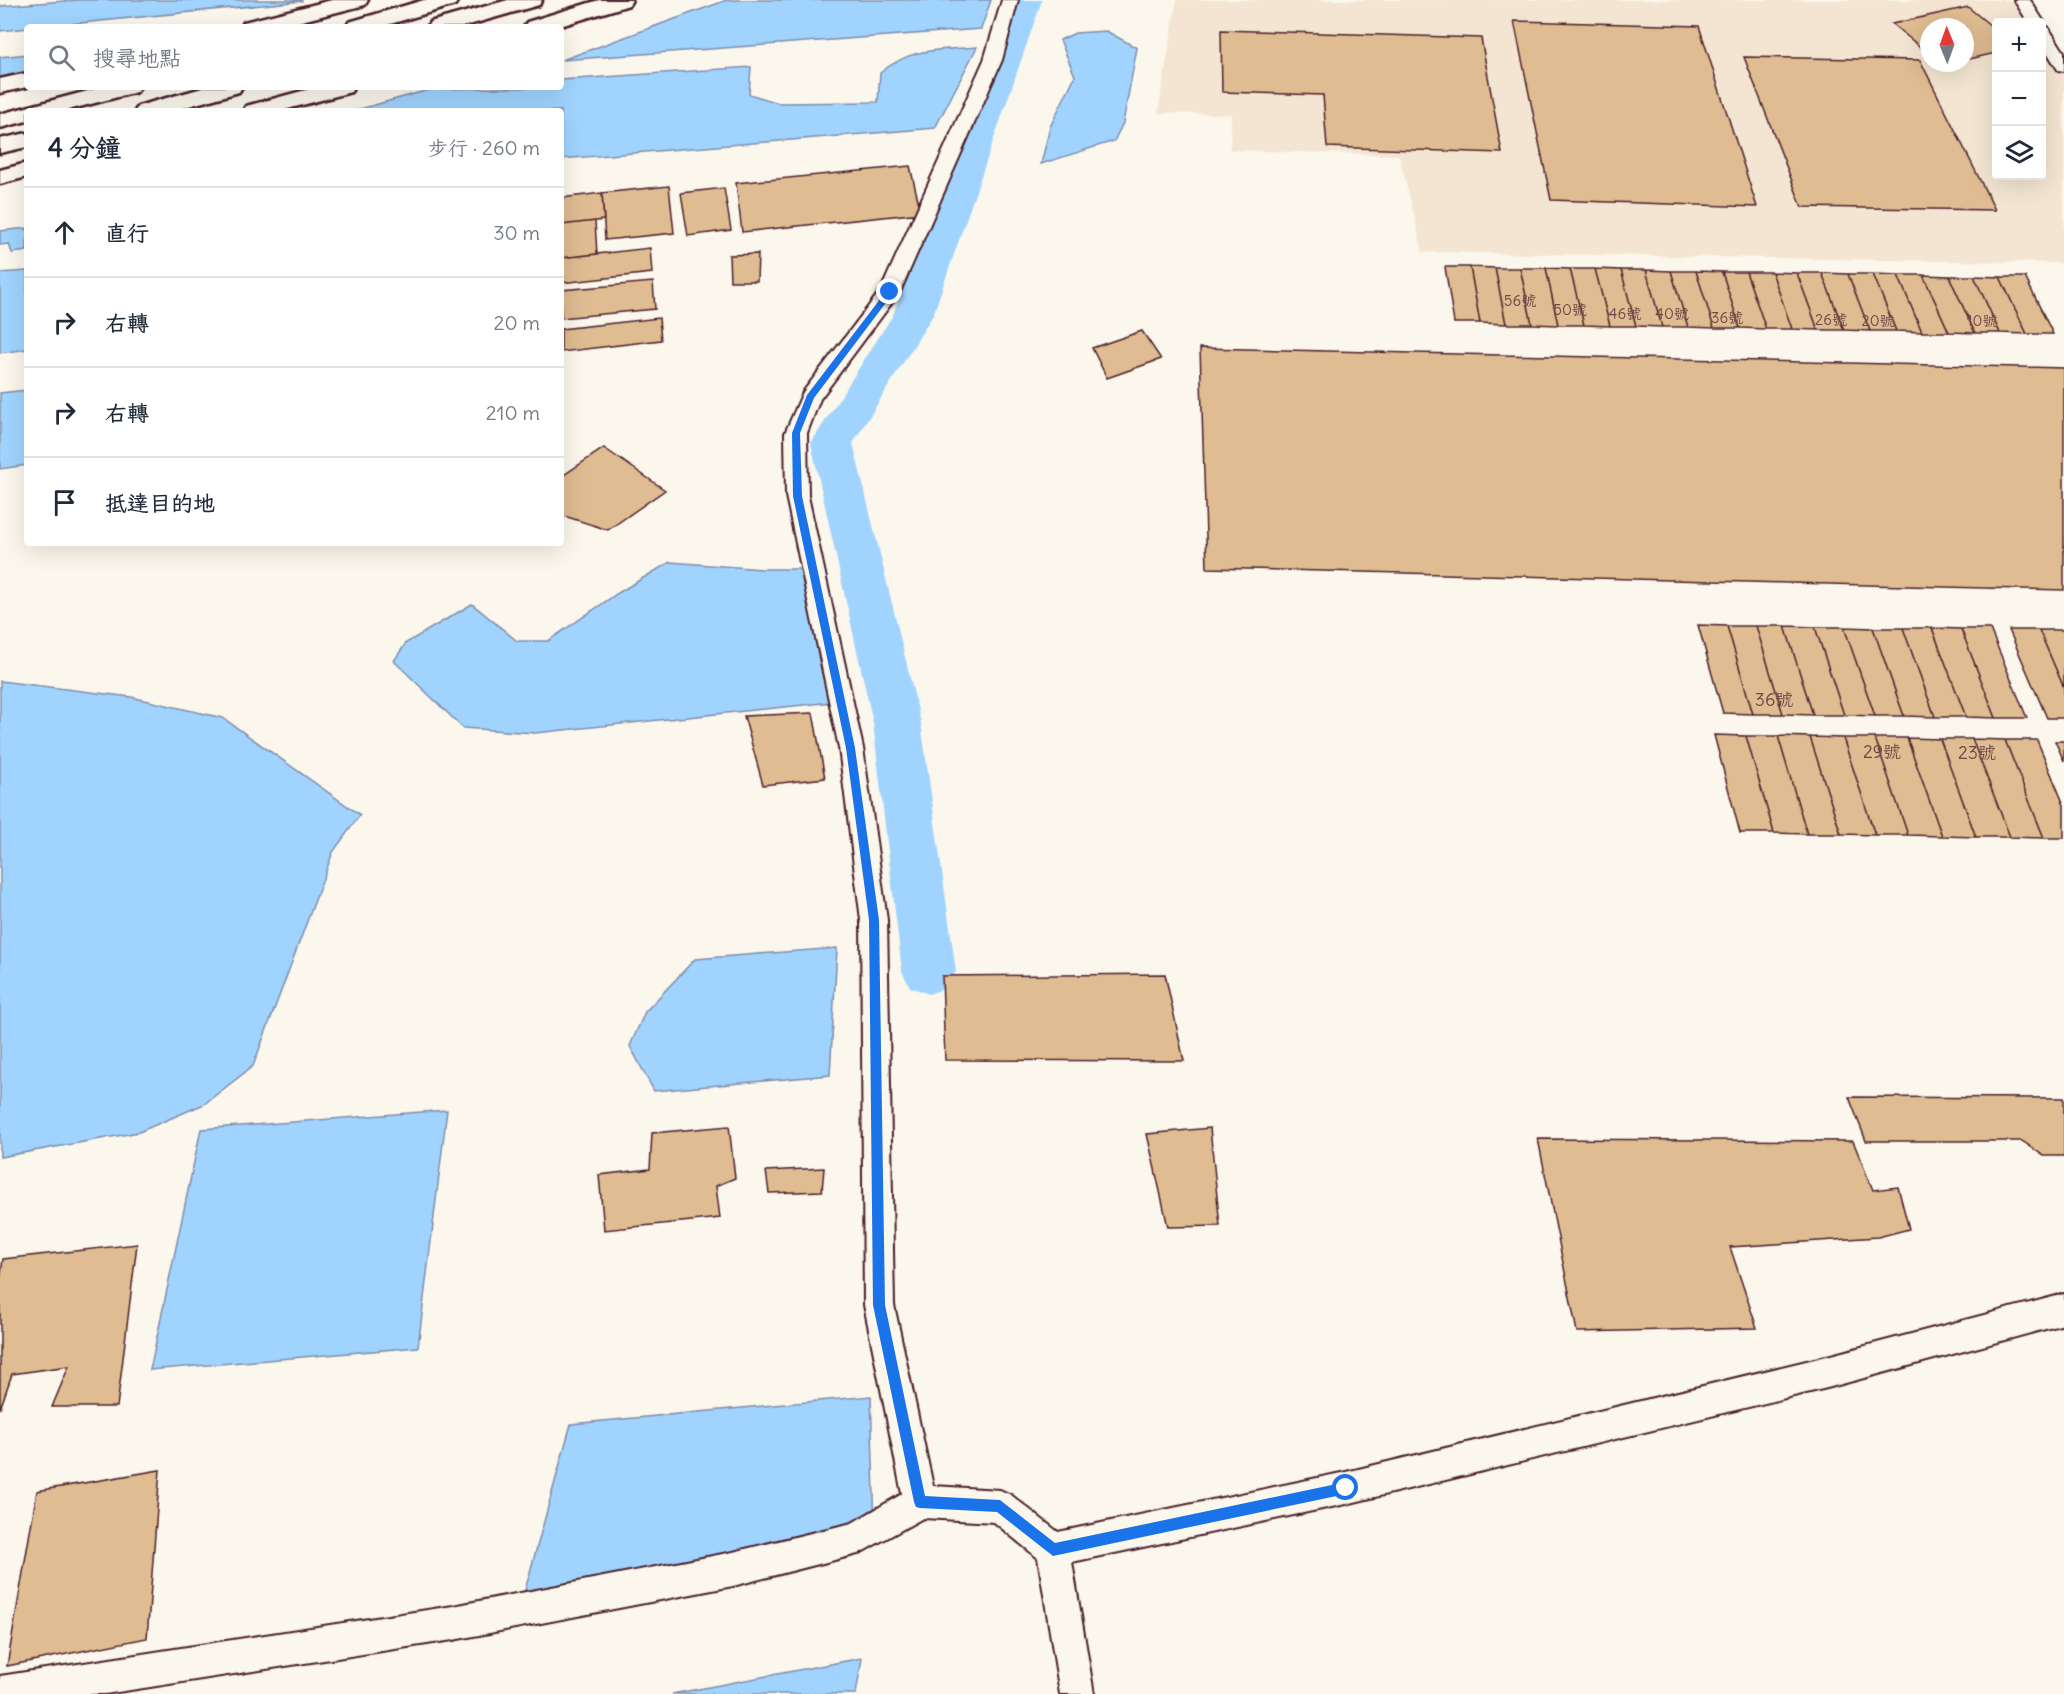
<!DOCTYPE html>
<html lang="zh-TW">
<meta charset="utf-8">
<style>
:root{--surface:#fff;--page:#f2f2f3;--text:#1f2937;--muted:#747a83;--line:#e0e1e3}
body{margin:0;font-family:Delius,"LXGW WenKai TC",sans-serif;background:var(--page);color:var(--text)}
.controls{position:absolute;right:18px;top:18px;display:grid;overflow:hidden;border-radius:6px;box-shadow:0 6px 24px #0002}
.controls button{width:54px;height:54px;display:grid;place-items:center;padding:0;border:0;border-bottom:2px solid var(--line);background:var(--surface);color:var(--text);font:30px sans-serif}
.compass{position:absolute;left:1920px;top:18px;width:54px;height:54px;border-radius:50%;background:var(--surface);box-shadow:0 6px 24px #0002;rotate:359deg}
.stop{position:absolute;width:18px;height:18px;margin:-14px;border:4px solid #1a73e8;border-radius:50%;background:#fff}
.stop.end{background:#1a73e8;border-color:#fff;box-shadow:0 2px 6px #0008}
.list{margin:0;padding:0;list-style:none}
h2{display:flex;justify-content:space-between;align-items:center;height:78px;margin:0;padding:0 24px;font-size:26px}
h2 small{font-size:20px;font-weight:400;color:var(--muted)}
.list li{display:grid;grid-template-columns:39px 1fr auto;gap:18px;align-items:center;box-sizing:border-box;height:90px;padding:0 24px;border-top:2px solid var(--line)}
.list b{display:block;font-size:22px;white-space:nowrap}
.list em{font-size:20px;font-style:normal;color:var(--muted)}
.icon{flex:none;width:33px;height:33px;fill:none;stroke:currentColor;stroke-width:2;stroke-linecap:round;stroke-linejoin:round}
.map{position:relative;flex:none;width:2064px;height:1694px;overflow:hidden}
.search{position:absolute;background:var(--surface);box-shadow:0 6px 24px #0002;left:24px;top:24px;width:540px;height:66px;display:flex;align-items:center;gap:15px;box-sizing:border-box;padding:0 21px;border-radius:6px;color:var(--muted);font-size:22px}
.panel{position:absolute;background:var(--surface);box-shadow:0 6px 24px #0002;left:24px;top:108px;width:540px;height:438px;border-radius:6px}
.map>svg:first-child{display:block}
</style>
<div class="map">
<svg width="2064" height="1694" viewBox="0 0 2064 1694">
<rect width="100%" height="100%" fill="#fbf7ec"/>
<filter id="ink" filterUnits="userSpaceOnUse"><feTurbulence type="fractalNoise" baseFrequency=".0167" numOctaves="2"/><feDisplacementMap in="SourceGraphic" scale="12" xChannelSelector="R" yChannelSelector="G"/><feConvolveMatrix kernelMatrix="1 2 1 2 8 2 1 2 1" color-interpolation-filters="sRGB"/></filter>
<g filter="url(#ink)">
<path fill="#f3e5d1" fill-rule="evenodd" d="M 1177,0 L 2020,0 L 2035,22 L 1996,22 L 1996,176 L 2042,176 L 2042,33 L 2064,67 L 2064,263 L 1423,252 L 1399,155 L 1230,150 L 1231,114 L 1158,113 ZM 1929,27 L 1965,27 L 1965,63 L 1929,63 Z"/>
<path fill="#a0d4fe" stroke="#7e8caa" stroke-width="1.5" d="M 78,0 L 302,0 L 302,1 L 0,31 L 0,6 Z
M 727,0 L 991,0 L 981,29 L 562,60 Z
M 1106,31 L 1137,48 L 1123,123 L 1114,141 L 1041,164 L 1050,127 L 1075,76 L 1060,40 L 1075,33 Z
M 977,47 L 935,128 L 561,159 L 561,111 L 353,111 L 432,89 L 561,87 L 561,80 L 751,67 L 749,94 L 779,103 L 878,102 L 880,73 C 913,46 936,51 977,47 Z
M 27,54 L 27,84 L 0,90 L 0,57 Z
M 27,228 L 27,251 L 12,253 L 9,244 L 0,245 L 0,231 Z
M 27,271 L 27,349 L 0,353 L 0,273 Z
M 27,390 L 27,465 L 0,469 L 0,393 Z
M 670,562 L 762,569 L 802,569 L 832,702 L 535,733 L 463,728 L 394,661 L 406,643 L 472,604 L 517,641 L 548,641 L 618,593 Z
M 0,681 L 131,697 L 223,718 L 360,815 L 333,852 L 253,1066 L 204,1104 L 139,1132 L 0,1157 Z
M 837,948 L 830,1075 L 654,1091 L 630,1046 L 645,1012 L 695,959 Z
M 447,1110 L 418,1347 L 150,1370 L 201,1129 Z
M 871,1396 L 875,1530 L 522,1601 L 571,1424 Z
M 862,1658 L 856,1694 L 672,1694 Z"/>
<g fill="none" stroke-linecap="round" stroke-linejoin="round">
<path fill="#a0d4fe" fill-rule="evenodd" d="M 1008,0 L 1042,0 L 933,315 L 853,443 L 921,723 L 956,971 L 948,987 L 929,994 L 910,987 L 902,971 L 873,723 L 811,443 L 893,315 Z"/>
</g>
<path fill="#dfbc91" stroke="#4a1f2b" stroke-width="1.5" d="M 1968,7 L 1996,30 L 1996,53 L 1965,60 L 1965,27 L 1929,27 L 1929,54 L 1892,24 Z
M 1514,21 L 1699,26 L 1757,207 L 1551,200 Z
M 1221,30 L 1481,38 L 1502,153 L 1327,147 L 1323,95 L 1222,92 Z
M 1744,57 L 1920,60 L 1995,210 L 1802,207 Z
M 910,166 L 921,213 L 742,232 L 736,183 Z
M 669,186 L 674,233 L 605,240 L 602,193 Z
M 724,188 L 731,230 L 688,236 L 681,193 Z
M 602,193 L 604,220 L 561,225 L 561,198 Z
M 595,221 L 597,254 L 561,258 L 561,225 Z
M 650,248 L 652,273 L 561,283 L 561,258 Z
M 758,254 L 757,281 L 730,281 L 729,255 Z
M 1445,267 L 1470,267 L 1480,323 L 1454,323 Z
M 1470,267 L 1495,268 L 1506,324 L 1480,323 Z
M 1495,268 L 1520,268 L 1532,324 L 1506,324 Z
M 1520,268 L 1546,268 L 1558,325 L 1532,324 Z
M 1546,268 L 1570,269 L 1584,325 L 1558,325 Z
M 1570,269 L 1595,269 L 1610,326 L 1584,325 Z
M 1595,269 L 1621,270 L 1636,326 L 1610,326 Z
M 1621,270 L 1646,270 L 1662,327 L 1636,326 Z
M 1646,270 L 1671,271 L 1688,327 L 1662,327 Z
M 1671,271 L 1696,271 L 1714,328 L 1688,327 Z
M 1696,271 L 1722,272 L 1740,328 L 1714,328 Z
M 1722,272 L 1746,272 L 1766,329 L 1740,328 Z
M 1746,272 L 1772,272 L 1792,329 L 1766,329 Z
M 1772,272 L 1797,273 L 1818,330 L 1792,329 Z
M 1797,273 L 1822,273 L 1844,330 L 1818,330 Z
M 1822,273 L 1848,274 L 1870,331 L 1844,330 Z
M 1848,274 L 1873,274 L 1896,331 L 1870,331 Z
M 1873,274 L 1898,275 L 1922,332 L 1896,331 Z
M 1898,275 L 1923,275 L 1949,332 L 1922,332 Z
M 1923,275 L 1949,276 L 1975,333 L 1949,332 Z
M 1949,276 L 1974,276 L 2000,333 L 1975,333 Z
M 1974,276 L 2000,277 L 2027,334 L 2000,333 Z
M 2000,277 L 2025,277 L 2053,334 L 2027,334 Z
M 653,282 L 655,309 L 561,318 L 561,290 Z
M 659,318 L 661,340 L 561,352 L 561,329 Z
M 1142,331 L 1161,359 L 1107,378 L 1092,348 Z
M 1200,348 L 2064,368 L 2064,590 L 1207,568 Z
M 604,448 L 665,490 L 608,530 L 561,515 L 561,477 Z
M 1698,625 L 1727,626 L 1753,714 L 1723,713 Z
M 1727,626 L 1756,626 L 1783,714 L 1753,714 Z
M 1756,626 L 1785,626 L 1813,715 L 1783,714 Z
M 1785,626 L 1815,627 L 1844,715 L 1813,715 Z
M 1815,627 L 1844,627 L 1875,716 L 1844,715 Z
M 1844,627 L 1873,628 L 1904,716 L 1875,716 Z
M 1873,628 L 1903,628 L 1935,717 L 1904,716 Z
M 1903,628 L 1932,628 L 1966,717 L 1935,717 Z
M 1932,628 L 1961,629 L 1996,718 L 1966,717 Z
M 1961,629 L 1990,629 L 2027,718 L 1996,718 Z
M 2009,630 L 2039,630 L 2064,688 L 2064,718 L 2047,718 Z
M 2039,630 L 2064,630 L 2064,688 Z
M 813,713 L 825,778 L 763,785 L 744,716 Z
M 1714,735 L 1746,736 L 1774,833 L 1740,833 Z
M 1746,736 L 1778,736 L 1807,834 L 1774,833 Z
M 1778,736 L 1810,737 L 1841,834 L 1807,834 Z
M 1810,737 L 1843,738 L 1875,835 L 1841,834 Z
M 1843,738 L 1875,738 L 1908,835 L 1875,835 Z
M 1875,738 L 1907,738 L 1942,836 L 1908,835 Z
M 1907,738 L 1940,739 L 1976,837 L 1942,836 Z
M 1940,739 L 1972,739 L 2010,837 L 1976,837 Z
M 1972,739 L 2005,740 L 2044,838 L 2010,837 Z
M 2005,740 L 2037,740 L 2064,805 L 2064,838 L 2044,838 Z
M 2055,741 L 2064,741 L 2064,761 Z
M 1165,974 L 1184,1061 L 945,1060 L 942,976 Z
M 1849,1097 L 2064,1098 L 2064,1156 L 2044,1156 L 2022,1141 L 1866,1141 Z
M 729,1126 L 735,1178 L 716,1186 L 720,1218 L 604,1230 L 599,1175 L 650,1169 L 652,1133 Z
M 1210,1128 L 1220,1226 L 1168,1227 L 1147,1134 Z
M 1538,1139 L 1853,1141 L 1873,1190 L 1898,1187 L 1909,1229 L 1878,1237 L 1730,1247 L 1757,1328 L 1577,1332 Z
M 824,1168 L 822,1191 L 769,1193 L 766,1171 Z
M 137,1244 L 117,1407 L 52,1407 L 69,1366 L 12,1374 L 0,1409 L 0,1281 L 3,1259 Z
M 160,1470 L 147,1638 L 7,1666 L 37,1491 Z"/>
<g fill="none" stroke-linecap="round" stroke-linejoin="round">
<g stroke="#4a1f2b" stroke-width="4">
<path id="service" d="M 1002,0 L 1018,0 L 1002,60 L 900,292 L 820,399 L 807,433 L 808,496 L 863,748 L 887,920 L 894,1305 L 933,1486 L 1000,1490 L 1011,1495 L 1058,1532 L 1346,1472 L 1827,1356 L 2064,1294 L 2064,1324 L 1827,1388 L 1346,1504 L 1072,1562 L 1094,1694 L 1060,1694 L 1038,1558 L 994,1522 L 923,1518 L 858,1554 L 733,1586 L 453,1640 L 105,1694 L 0,1694 L 0,1676 L 453,1606 L 733,1552 L 852,1523 L 902,1494 L 864,1305 L 861,920 L 839,748 L 786,496 L 785,433 L 803,392 L 881,290 L 984,60 Z
M 2014,0 L 2030,0 L 2044,22 L 2042,26 L 2042,22 L 2028,22 Z
M 2042,26 L 2048,27 L 2064,52 L 2064,71 L 2058,70 L 2042,44 Z"/>
</g>
<g stroke="#4a1f2b" stroke-width="5">
<path id="tertiary" d="M 332,0 L 368,0 L 365,5 L 278,27 L 241,27 L 244,22 Z
M 599,0 L 632,0 L 629,5 L 557,27 L 524,27 L 527,22 Z
M 27,73 L 27,87 L 0,93 L 0,79 Z
M 317,87 L 354,87 L 351,92 L 280,111 L 243,111 L 246,106 Z
M 27,163 L 27,177 L 0,184 L 0,170 Z"/>
</g>
<g stroke="#4a1f2b" stroke-width="5">
<path id="trunk" d="M 424,0 L 458,0 L 455,5 L 380,27 L 346,27 L 349,22 Z
M 508,0 L 542,0 L 539,5 L 462,27 L 427,27 L 430,22 Z
M 103,87 L 140,87 L 137,92 L 64,111 L 27,111 L 27,121 L 0,128 L 0,114 Z
M 206,87 L 242,87 L 239,92 L 171,111 L 135,111 L 138,106 Z
M 27,133 L 27,147 L 0,153 L 0,139 Z"/>
</g>
<use href="#service" fill="#fbf7ec" fill-rule="evenodd"/>
<use href="#tertiary" fill="#fbf7ec" fill-rule="evenodd"/>
<use href="#trunk" fill="#fbf7ec" fill-rule="evenodd"/>
</g>
</g>
<path fill="#1a73e8" d="M 887,290 L 894,292 L 814,398 L 800,433 L 802,496 L 855,748 L 879,920 L 885,1305 L 925,1496 L 1000,1500 L 1055,1543 L 1346,1482 L 1350,1484 L 1352,1488 L 1350,1493 L 1346,1494 L 1053,1556 L 997,1512 L 920,1508 L 916,1507 L 914,1502 L 873,1305 L 869,920 L 846,748 L 793,496 L 792,433 L 807,395 Z"/>
<g text-anchor="middle" stroke-width="5" stroke-linejoin="round" paint-order="stroke">
<g font-size="15" fill="#6f4644">
<text x="1520" y="306">56號</text>
<text x="1570" y="315">50號</text>
<text x="1625" y="319">46號</text>
<text x="1672" y="319">40號</text>
<text x="1727" y="323">36號</text>
<text x="1831" y="325">26號</text>
<text x="1878" y="326">20號</text>
<text x="1982" y="326">10號</text>
</g>
<g font-size="18" fill="#6f4644">
<text x="1774" y="706">36號</text>
<text x="1882" y="758">29號</text>
<text x="1977" y="759">23號</text>
</g>
</g>
</svg>
<div class="controls">
<button>+</button>
<button>−</button>
<button><svg class="icon" aria-label="layers" viewBox="0 0 24 24"><path d="M12 4l9 5-9 5-9-5zM3 14l9 5 9-5"/></svg></button>
</div>
<svg class="compass" viewBox="-18 -18 36 36"><path d="M0-13l5 13h-10z" fill="#e53935"/><path d="M0 13l5-13h-10z" fill="#747a83"/></svg>
<div class="stop" style="left:1346px;top:1488px"></div>
<div class="stop end" style="left:890px;top:292px"></div>
<div class="search"><svg class="icon" aria-label="search" viewBox="0 0 24 24"><circle cx="10" cy="10" r="6"/><path d="M15 15l6 6"/></svg>搜尋地點</div>
<section class="panel">
<h2>4 分鐘<small>步行 · 260 m</small></h2>
<ul class="list">
<li><svg class="icon" aria-label="ahead" viewBox="0 0 24 24"><path d="M12 20V5M6 11l6-6 6 6"/></svg><div><b>直行</b></div><em>30 m</em></li>
<li><svg class="icon" aria-label="right" viewBox="0 0 24 24"><path d="M7 20v-9h11M14 6l5 5-5 5"/></svg><div><b>右轉</b></div><em>20 m</em></li>
<li><svg class="icon" aria-label="right" viewBox="0 0 24 24"><path d="M7 20v-9h11M14 6l5 5-5 5"/></svg><div><b>右轉</b></div><em>210 m</em></li>
<li><svg class="icon" aria-label="arrive" viewBox="0 0 24 24"><path d="M6 21V4h12l-3 4 3 4H6"/></svg><div><b>抵達目的地</b></div></li>
</ul>
</section>
</div>
